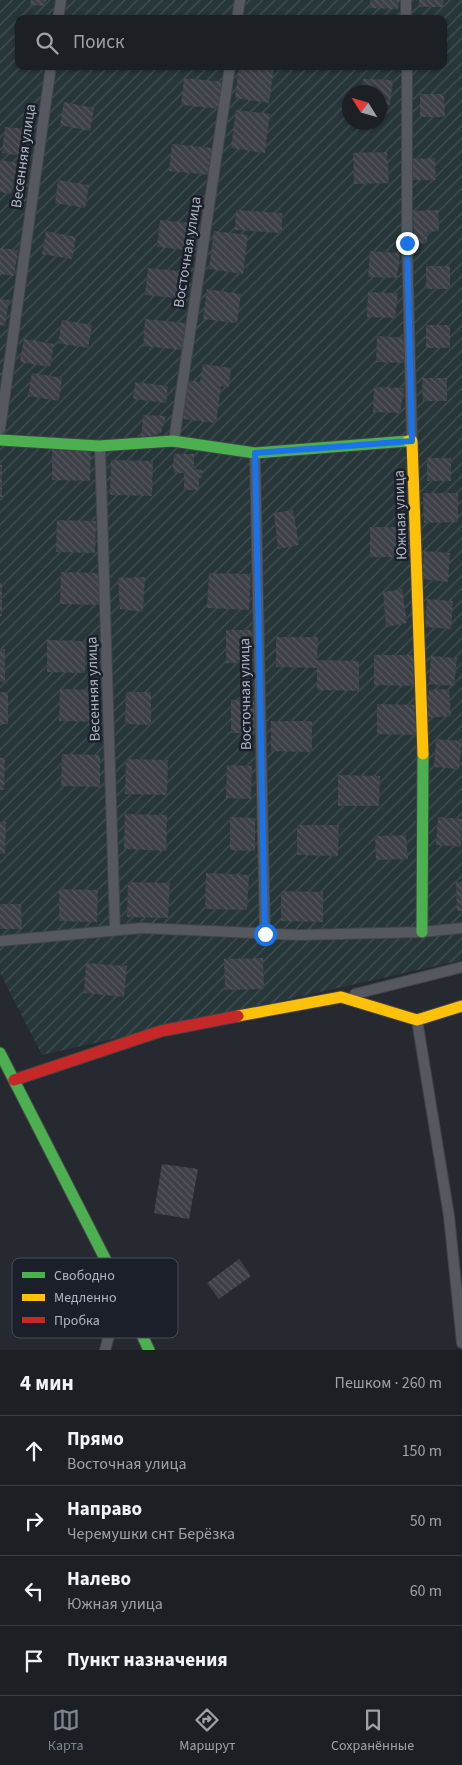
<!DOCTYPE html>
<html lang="ru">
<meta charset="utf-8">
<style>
:root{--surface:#1c1f24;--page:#25272c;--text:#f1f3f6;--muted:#a0a2a6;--line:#3a3d41;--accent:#7f848f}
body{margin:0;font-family:"Source Sans 3",sans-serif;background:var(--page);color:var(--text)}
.compass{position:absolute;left:342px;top:85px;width:45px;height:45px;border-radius:50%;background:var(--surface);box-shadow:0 1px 4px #0004;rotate:307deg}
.stop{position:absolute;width:15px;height:15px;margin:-11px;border:4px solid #1a73e8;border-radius:50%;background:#fff}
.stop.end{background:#1a73e8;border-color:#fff;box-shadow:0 1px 5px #0008}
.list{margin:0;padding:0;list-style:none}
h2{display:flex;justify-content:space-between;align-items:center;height:65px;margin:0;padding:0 20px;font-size:21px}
h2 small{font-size:16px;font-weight:400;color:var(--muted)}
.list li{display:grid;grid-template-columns:32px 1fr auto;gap:15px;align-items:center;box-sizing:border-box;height:70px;padding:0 20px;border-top:1px solid var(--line)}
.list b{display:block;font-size:19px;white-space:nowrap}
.list p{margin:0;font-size:16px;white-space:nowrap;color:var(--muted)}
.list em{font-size:16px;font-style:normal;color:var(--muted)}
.icon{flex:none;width:28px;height:28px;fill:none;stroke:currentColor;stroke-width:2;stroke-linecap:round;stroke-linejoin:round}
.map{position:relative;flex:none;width:462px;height:1350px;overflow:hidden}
.search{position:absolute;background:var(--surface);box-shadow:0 1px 4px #0004;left:15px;right:15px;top:15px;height:55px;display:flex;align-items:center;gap:12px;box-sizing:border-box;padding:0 18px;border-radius:10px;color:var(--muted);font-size:19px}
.sheet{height:345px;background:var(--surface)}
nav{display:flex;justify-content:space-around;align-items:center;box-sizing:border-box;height:70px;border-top:1px solid var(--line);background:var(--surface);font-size:14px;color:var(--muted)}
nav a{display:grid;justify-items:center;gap:2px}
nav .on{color:var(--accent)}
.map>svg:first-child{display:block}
</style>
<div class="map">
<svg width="462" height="1350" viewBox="0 0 462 1350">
<defs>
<pattern id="garden-furrows" width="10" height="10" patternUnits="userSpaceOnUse" patternTransform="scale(1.25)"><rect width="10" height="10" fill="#273639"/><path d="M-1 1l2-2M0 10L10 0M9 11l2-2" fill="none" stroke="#445154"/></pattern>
<pattern id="building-back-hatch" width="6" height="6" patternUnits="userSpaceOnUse" patternTransform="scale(1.25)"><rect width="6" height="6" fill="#3d4046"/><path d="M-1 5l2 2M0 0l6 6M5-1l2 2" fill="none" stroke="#56595f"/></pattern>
</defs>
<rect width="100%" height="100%" fill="#262930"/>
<path fill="url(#garden-furrows)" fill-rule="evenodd" d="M 0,0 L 462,0 L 462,960 L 42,1055 L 0,973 ZM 19,19 L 443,19 L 443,66 L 19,66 ZM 350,92 L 380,92 L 380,122 L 350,122 Z"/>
<path fill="url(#building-back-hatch)" d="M 31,0 L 46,0 L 45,6 L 30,5 Z
M 370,0 L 399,0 L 398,9 L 370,8 Z
M 419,0 L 443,0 L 444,7 L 419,7 Z
M 239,66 L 274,66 L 269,103 L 235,98 Z
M 184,78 L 224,82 L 221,109 L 181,105 Z
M 363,79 L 393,80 L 390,105 L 380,104 L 380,92 L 362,92 Z
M 420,94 L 444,94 L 445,117 L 420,117 Z
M 64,102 L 94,108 L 90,131 L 60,125 Z
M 236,110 L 270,114 L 265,153 L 231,148 Z
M 5,127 L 27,129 L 23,156 L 2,153 Z
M 172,144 L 212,148 L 210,175 L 169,171 Z
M 387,152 L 389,183 L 354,184 L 353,153 Z
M 435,158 L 436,180 L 411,180 L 410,159 Z
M 0,160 L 17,163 L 11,194 L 0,192 Z
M 58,180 L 89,185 L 85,208 L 55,203 Z
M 236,210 L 282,213 L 282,233 L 235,230 Z
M 438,210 L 439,231 L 427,232 L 427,243 L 414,244 L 413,211 Z
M 160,220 L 200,224 L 197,251 L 157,247 Z
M 46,231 L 76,237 L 72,259 L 42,254 Z
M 214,231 L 248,235 L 243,274 L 209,269 Z
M 0,248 L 18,250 L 14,276 L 0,274 Z
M 370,251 L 400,253 L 397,278 L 368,277 Z
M 426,266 L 450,266 L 450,289 L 426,289 Z
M 148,268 L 188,272 L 185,299 L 145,295 Z
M 207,289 L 241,294 L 237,323 L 203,319 Z
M 368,292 L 398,293 L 395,318 L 367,317 Z
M 0,299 L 9,300 L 5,326 L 0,325 Z
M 145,319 L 186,323 L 183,350 L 143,346 Z
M 62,320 L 92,325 L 88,348 L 58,343 Z
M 426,325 L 450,325 L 450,348 L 426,348 Z
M 377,336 L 407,338 L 404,363 L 376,362 Z
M 24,339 L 54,344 L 50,367 L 20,362 Z
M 203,364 L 231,368 L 229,387 L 221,386 L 216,423 L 182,419 L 187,380 L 200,382 Z
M 32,373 L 62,378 L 59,401 L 28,396 Z
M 422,378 L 447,378 L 447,401 L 423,401 Z
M 135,382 L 168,386 L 166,403 L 133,399 Z
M 374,387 L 404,388 L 400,413 L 373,412 Z
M 143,415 L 166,416 L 161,433 L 141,440 Z
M 52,448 L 91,449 L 90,481 L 52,480 Z
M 174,454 L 194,454 L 194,469 L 202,470 L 202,478 L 199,478 L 199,490 L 184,490 L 184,473 L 175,473 L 173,469 Z
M 427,458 L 451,458 L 451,481 L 427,481 Z
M 111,460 L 153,461 L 152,496 L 110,495 Z
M 0,465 L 2,465 L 2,497 L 0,497 Z
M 423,493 L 458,493 L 458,522 L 424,523 Z
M 293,510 L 299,545 L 278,549 L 274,513 Z
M 57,520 L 96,521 L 95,553 L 56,552 Z
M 370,527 L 412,527 L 411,557 L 370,557 Z
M 424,551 L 450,553 L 448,582 L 422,579 Z
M 61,572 L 99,573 L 99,605 L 60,604 Z
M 209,573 L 251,574 L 249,610 L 207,608 Z
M 145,577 L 143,612 L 120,609 L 118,578 Z
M 0,583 L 2,583 L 2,616 L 0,616 Z
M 402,589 L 407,623 L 386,627 L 383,592 Z
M 427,599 L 453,601 L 451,629 L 425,627 Z
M 226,630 L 252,630 L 251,663 L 226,663 Z
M 276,637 L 318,637 L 317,660 L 359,661 L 359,691 L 317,690 L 317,668 L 276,667 Z
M 47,640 L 86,641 L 85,673 L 47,672 Z
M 0,649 L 5,649 L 5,682 L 0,682 Z
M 374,655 L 416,655 L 415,686 L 374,685 Z
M 431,656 L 457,658 L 454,686 L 429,684 Z
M 60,689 L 98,690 L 98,722 L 59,721 Z
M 449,689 L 451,716 L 425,718 L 429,690 Z
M 0,692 L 8,692 L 8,724 L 0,724 Z
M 126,692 L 151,692 L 151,725 L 125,724 Z
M 231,700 L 256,700 L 256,733 L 231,733 Z
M 377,704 L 419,705 L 418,735 L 377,734 Z
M 271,721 L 312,721 L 312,752 L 271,751 Z
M 436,739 L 462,741 L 459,769 L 434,767 Z
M 62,754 L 100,755 L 100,787 L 61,786 Z
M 0,758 L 5,758 L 4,790 L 0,790 Z
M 126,759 L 168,760 L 167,795 L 125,794 Z
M 227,765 L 252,766 L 251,799 L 226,798 Z
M 338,775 L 380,776 L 379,806 L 338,806 Z
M 125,814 L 167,815 L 166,851 L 124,849 Z
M 230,817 L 255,818 L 255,851 L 230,850 Z
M 438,817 L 462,819 L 461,847 L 436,845 Z
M 0,822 L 6,822 L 5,854 L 0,854 Z
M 297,825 L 339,825 L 338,856 L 297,855 Z
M 406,835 L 408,859 L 376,860 L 375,836 Z
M 206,873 L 249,875 L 247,910 L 205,909 Z
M 128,882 L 170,883 L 168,918 L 127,917 Z
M 456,882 L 462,882 L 462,911 L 457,911 Z
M 59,889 L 98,890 L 97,922 L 59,921 Z
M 281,891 L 323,892 L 323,922 L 281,921 Z
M 0,904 L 21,904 L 22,929 L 0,929 Z
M 263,958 L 264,989 L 225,990 L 224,959 Z
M 86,963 L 127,966 L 124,997 L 84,993 Z
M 162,1164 L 198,1169 L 189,1219 L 154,1213 Z
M 239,1259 L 251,1276 L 219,1299 L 207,1283 Z"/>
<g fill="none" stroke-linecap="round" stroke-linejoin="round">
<g stroke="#424449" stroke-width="12">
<path id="lane" d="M 406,0 L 406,19
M 58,19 L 61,0
M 237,19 L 240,0
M 407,66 L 407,243 L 412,440
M 0,429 L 51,66
M 174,440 L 230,66
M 100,447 L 115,930
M 255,455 L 265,934
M 0,941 L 142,928 L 299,935 L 422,932 L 462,928
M 355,994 L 462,967
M 417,1020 L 449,1216 L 462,1343
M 105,1350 L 112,1325 L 114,1294"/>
</g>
<g stroke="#424449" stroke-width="13">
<path id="fast" d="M 0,440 L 99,446 L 173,441 L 255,453 L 408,441
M 422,932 L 423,754
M 0,1053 L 116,1280 L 149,1350"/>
</g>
<g stroke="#424449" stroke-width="13">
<path id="slow" d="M 408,441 L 412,441 L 423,754
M 238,1016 L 341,997 L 417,1020 L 462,1006"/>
</g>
<g stroke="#424449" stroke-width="13">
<path id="jam" d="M 14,1080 L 161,1031 L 238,1016"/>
</g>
<use href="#lane" stroke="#55585f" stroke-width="10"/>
<use href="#fast" stroke="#4caf50" stroke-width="11"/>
<use href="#slow" stroke="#ffc107" stroke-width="11"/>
<use href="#jam" stroke="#c62828" stroke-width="11"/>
</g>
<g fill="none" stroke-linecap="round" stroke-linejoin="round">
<path stroke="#1a73e8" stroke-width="6" d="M 265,934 L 255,453 L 412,441 L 407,243"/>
</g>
<g text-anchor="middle" stroke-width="5" stroke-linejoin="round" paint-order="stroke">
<g font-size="15" fill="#afb5c2" stroke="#1a1f2a">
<text transform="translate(23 156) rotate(-82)" y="5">Весенняя улица</text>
<text transform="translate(187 252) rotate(-81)" y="5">Восточная улица</text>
<text transform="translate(400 515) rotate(-92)" y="5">Южная улица</text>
<text transform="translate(93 689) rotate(-92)" y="5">Весенняя улица</text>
<text transform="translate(245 694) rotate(-91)" y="5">Восточная улица</text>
</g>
</g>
<rect x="12" y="1258" width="166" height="80" rx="8" fill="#1a1f2a" stroke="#474c58" stroke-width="1"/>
<rect x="22" y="1272" width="23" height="6" fill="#4caf50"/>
<rect x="22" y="1294" width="23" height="7" fill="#ffc107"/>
<rect x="22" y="1317" width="23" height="6" fill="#c62828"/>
<g font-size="14" fill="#afb5c2">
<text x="54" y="1280">Свободно</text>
<text x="54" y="1302">Медленно</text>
<text x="54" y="1325">Пробка</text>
</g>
</svg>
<svg class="compass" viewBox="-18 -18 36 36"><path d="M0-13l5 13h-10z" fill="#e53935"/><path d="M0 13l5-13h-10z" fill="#a0a2a6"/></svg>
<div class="stop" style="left:265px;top:934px"></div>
<div class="stop end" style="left:407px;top:243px"></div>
<div class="search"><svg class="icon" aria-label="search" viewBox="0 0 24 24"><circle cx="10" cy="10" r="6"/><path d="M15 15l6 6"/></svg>Поиск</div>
</div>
<section class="sheet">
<h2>4 мин<small>Пешком · 260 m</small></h2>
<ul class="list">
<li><svg class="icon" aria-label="ahead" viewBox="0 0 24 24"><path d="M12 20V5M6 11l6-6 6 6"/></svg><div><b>Прямо</b><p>Восточная улица</p></div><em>150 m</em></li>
<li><svg class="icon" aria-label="right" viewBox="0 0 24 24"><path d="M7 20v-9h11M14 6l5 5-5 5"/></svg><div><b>Направо</b><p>Черемушки снт Берёзка</p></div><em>50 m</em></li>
<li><svg class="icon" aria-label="left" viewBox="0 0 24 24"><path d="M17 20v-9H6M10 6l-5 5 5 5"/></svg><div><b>Налево</b><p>Южная улица</p></div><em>60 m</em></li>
<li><svg class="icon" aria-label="arrive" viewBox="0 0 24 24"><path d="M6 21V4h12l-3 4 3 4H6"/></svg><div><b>Пункт назначения</b></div></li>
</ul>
</section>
<nav>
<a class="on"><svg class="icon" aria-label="map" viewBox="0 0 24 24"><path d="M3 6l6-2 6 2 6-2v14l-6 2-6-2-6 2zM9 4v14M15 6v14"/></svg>Карта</a>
<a><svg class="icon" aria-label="directions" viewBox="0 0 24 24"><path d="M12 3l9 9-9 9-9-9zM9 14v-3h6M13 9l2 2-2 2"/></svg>Маршрут</a>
<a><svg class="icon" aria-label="saved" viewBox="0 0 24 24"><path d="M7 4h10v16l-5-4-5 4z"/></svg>Сохранённые</a>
</nav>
